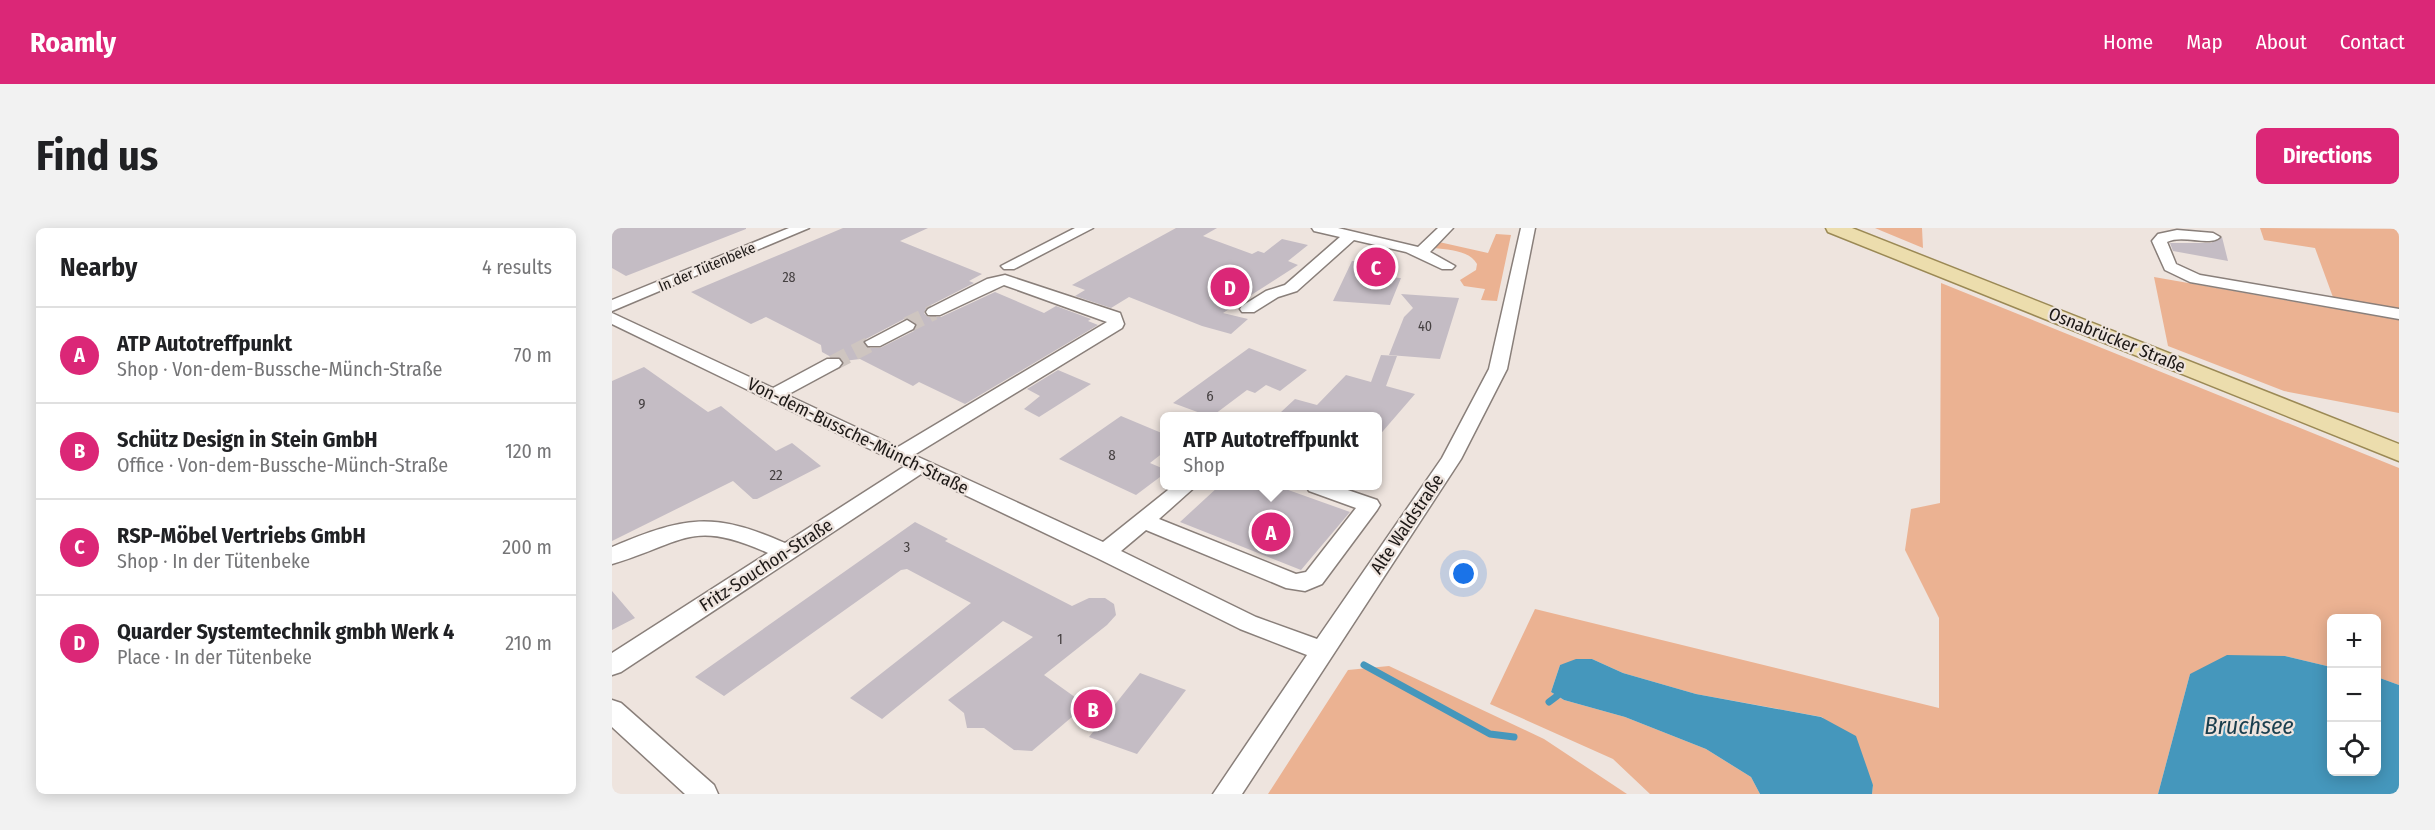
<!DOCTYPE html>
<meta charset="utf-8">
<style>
:root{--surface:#fff;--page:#f2f2f2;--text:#202124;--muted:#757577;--line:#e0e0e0;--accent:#db2777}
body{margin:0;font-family:"Fira Sans Condensed",sans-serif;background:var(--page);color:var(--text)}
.controls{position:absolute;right:18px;bottom:18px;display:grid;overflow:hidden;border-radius:9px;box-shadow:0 3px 15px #0003}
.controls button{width:54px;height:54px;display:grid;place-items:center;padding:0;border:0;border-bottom:2px solid var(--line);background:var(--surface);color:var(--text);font:30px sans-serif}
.you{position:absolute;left:852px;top:346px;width:21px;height:21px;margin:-15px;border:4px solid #fff;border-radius:50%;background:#1a73e8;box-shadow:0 0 0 9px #1a73e833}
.badge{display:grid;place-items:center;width:39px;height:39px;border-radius:50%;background:var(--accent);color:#fff;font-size:20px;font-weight:700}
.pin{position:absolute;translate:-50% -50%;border:3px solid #fff;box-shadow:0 2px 6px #0006}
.popup{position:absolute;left:548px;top:184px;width:222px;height:78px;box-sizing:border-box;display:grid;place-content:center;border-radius:9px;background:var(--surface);filter:drop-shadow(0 2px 4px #0005);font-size:20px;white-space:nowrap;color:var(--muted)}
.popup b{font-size:22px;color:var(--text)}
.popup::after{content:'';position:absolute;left:50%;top:100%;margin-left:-12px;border:12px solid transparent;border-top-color:var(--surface)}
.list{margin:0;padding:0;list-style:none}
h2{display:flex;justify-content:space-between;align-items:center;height:78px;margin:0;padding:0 24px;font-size:26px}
h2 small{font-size:20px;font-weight:400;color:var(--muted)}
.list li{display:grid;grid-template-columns:39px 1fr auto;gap:18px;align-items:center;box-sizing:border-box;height:96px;padding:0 24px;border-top:2px solid var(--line)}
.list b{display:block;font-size:22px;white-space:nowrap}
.list p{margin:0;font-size:20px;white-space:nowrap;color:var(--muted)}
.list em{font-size:20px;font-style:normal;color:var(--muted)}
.icon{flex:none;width:33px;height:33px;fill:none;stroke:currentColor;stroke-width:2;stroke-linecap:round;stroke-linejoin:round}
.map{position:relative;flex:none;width:1787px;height:566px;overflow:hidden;border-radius:9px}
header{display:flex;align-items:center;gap:36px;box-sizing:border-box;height:84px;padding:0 30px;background:var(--accent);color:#fff}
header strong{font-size:28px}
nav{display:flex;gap:33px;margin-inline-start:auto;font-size:21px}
.intro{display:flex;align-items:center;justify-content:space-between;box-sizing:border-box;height:144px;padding:0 36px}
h1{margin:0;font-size:42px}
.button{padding:15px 27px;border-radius:9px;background:var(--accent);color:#fff;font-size:21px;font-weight:700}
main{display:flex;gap:36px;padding:0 36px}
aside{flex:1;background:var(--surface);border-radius:9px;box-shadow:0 3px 15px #0003}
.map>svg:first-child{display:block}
</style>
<header>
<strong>Roamly</strong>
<nav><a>Home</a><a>Map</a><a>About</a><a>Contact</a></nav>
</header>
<div class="intro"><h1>Find us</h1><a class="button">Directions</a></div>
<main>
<aside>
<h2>Nearby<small>4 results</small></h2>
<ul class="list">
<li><span class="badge">A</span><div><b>ATP Autotreffpunkt</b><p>Shop · Von-dem-Bussche-Münch-Straße</p></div><em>70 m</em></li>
<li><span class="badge">B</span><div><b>Schütz Design in Stein GmbH</b><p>Office · Von-dem-Bussche-Münch-Straße</p></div><em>120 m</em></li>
<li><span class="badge">C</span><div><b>RSP-Möbel Vertriebs GmbH</b><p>Shop · In der Tütenbeke</p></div><em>200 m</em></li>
<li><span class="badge">D</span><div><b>Quarder Systemtechnik gmbh Werk 4</b><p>Place · In der Tütenbeke</p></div><em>210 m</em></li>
</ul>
</aside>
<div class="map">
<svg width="1787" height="566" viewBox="0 0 1787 566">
<rect width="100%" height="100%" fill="#eee4de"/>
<path fill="#ebb292" d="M 1263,0 L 1310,0 L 1311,20 L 1270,3 Z
M 1648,0 L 1787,1 L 1787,83 L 1722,72 L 1703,20 L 1652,12 Z
M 884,6 L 899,7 L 885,73 L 869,72 L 873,61 L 852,58 L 848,52 L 864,42 L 865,36 C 857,22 837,22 822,20 L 827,14 L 876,25 Z
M 1542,49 L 1787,92 L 1787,185 L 1672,163 L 1556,118 Z
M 1329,55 L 1787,240 L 1787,457 L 1765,449 L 1764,391 L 1720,391 L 1719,439 L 1673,428 L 1578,446 L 1546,566 L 1260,566 L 1261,557 L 1210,489 L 1084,466 L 1011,445 L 980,431 L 948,437 L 939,464 L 952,472 L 1013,489 L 1094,521 L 1139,549 L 1148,566 L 1038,566 L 1001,531 L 878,476 L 923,381 L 1327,480 L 1327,390 L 1293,322 L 1299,281 L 1328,275 Z
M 777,438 L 932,511 L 1015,566 L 656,566 L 736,442 Z"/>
<path fill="#4597bc" d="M 1615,427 L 1673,428 L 1719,439 L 1720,544 L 1764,544 L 1765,449 L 1787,457 L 1787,566 L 1546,566 L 1578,446 Z
M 964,431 L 980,431 L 1011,445 L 1084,466 L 1209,489 L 1244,508 L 1261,557 L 1260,566 L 1148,566 L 1139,549 L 1094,521 L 1013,489 L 952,472 L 939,464 L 948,437 Z"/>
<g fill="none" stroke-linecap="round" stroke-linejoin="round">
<path stroke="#4597bc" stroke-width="7" d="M 752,437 L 878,506 L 902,509
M 937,474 L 945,468"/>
</g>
<path fill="#c4bcc4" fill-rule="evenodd" d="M 0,0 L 134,0 L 134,1 L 14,48 L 0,40 Z
M 231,0 L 316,0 L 288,13 L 370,46 L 357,53 L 362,55 L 315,79 L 312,85 L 316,89 L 329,89 L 383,64 L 432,85 L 444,78 L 479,91 L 476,93 L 486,97 L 353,176 L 307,154 L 301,158 L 248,131 L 232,133 L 227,129 L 219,129 L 210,124 L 209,117 L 154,89 L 139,96 L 79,64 ZM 294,90 L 305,96 L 302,103 L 268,120 L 256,120 L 251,115 L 252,112 Z
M 564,0 L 605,0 L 591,8 L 640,26 L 646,23 L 652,25 L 670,11 L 696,17 L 676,33 L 686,37 L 611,85 L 636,91 L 619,106 L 590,98 L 517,69 L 499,80 L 463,68 L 473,62 L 460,57 Z
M 1610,9 L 1616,33 L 1561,23 L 1558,15 L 1599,15 Z
M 740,33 L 778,35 L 772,49 L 789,50 L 778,77 L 721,73 Z
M 789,66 L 847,70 L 828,131 L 777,127 L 792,89 L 801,80 Z
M 637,120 L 695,142 L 668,163 L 654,157 L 643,165 L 635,162 L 599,189 L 561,175 Z
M 769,127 L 785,128 L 774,158 L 803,166 L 765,210 L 765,189 L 682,189 L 669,184 L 683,171 L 705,177 L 734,147 L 759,154 Z
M 32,139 L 96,184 L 109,178 L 164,223 L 180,215 L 209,238 L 145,271 L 141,271 L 121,253 L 0,313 L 0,153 Z
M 446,142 L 479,156 L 427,189 L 412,181 L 428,168 L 415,161 Z
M 509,188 L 552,206 L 552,224 L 538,235 L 552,241 L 552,246 L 524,267 L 447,231 Z
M 607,258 L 665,258 L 738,284 L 689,342 L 568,294 Z
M 303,294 L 336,311 L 333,313 L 460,378 L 477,370 L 493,370 L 502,376 L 504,387 L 495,397 L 432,447 L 474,477 L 420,523 L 402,522 L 372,500 L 355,500 L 352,485 L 336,472 L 421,409 L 391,393 L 270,491 L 238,470 L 359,375 L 295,341 L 289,342 L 112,468 L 83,449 Z
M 0,363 L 23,390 L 0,402 Z
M 528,445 L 574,462 L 525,526 L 477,509 Z"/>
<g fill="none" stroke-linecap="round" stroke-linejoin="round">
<path stroke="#cec5c0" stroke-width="16" stroke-dasharray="16 8" stroke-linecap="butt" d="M 295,97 L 322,84
M 221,135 L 262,114"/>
<g stroke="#897f7a" stroke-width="3">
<path id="minor" d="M 177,0 L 197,0 L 0,83 L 0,72 Z
M 463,0 L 481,0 L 402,41 L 392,41 L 389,38 Z
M 700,0 L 726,0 L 806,19 L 826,0 L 841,0 L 818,24 L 843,38 L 840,41 L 830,41 L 794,24 L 742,12 L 685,63 L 666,69 L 642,84 L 630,84 L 628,81 L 630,78 L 654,63 L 673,57 L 728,9 L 702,3 Z
M 909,0 L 923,0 L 895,141 L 849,231 L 630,566 L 601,566 L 695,427 L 628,401 L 485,330 L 309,246 L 9,444 L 0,447 L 0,425 L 156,325 C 78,290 72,315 0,336 L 0,319 C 72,289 100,283 173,315 L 293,238 L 0,96 L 0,85 L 161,160 L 215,131 L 227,131 L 230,135 L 227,139 L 175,167 L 286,219 L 495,94 L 392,57 L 328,87 L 316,87 L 314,84 L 316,81 L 375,51 L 393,47 L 508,85 L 512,96 L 510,100 L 302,227 L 491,314 L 561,258 L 584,258 L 547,291 L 684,346 L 694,344 L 744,280 L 697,263 L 694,258 L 724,258 L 765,272 L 768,277 L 765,282 L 710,356 L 693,363 L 674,360 L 534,302 L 509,323 L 644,389 L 705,411 L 830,230 L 877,141 Z
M 1565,2 L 1601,5 L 1608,9 C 1599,19 1571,6 1555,14 L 1564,36 L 1588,47 L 1787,81 L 1787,91 L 1578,54 L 1553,42 L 1540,13 L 1546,6 Z
M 295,92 L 303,97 L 301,101 L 268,118 L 256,118 L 253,114 Z
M 0,472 L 9,475 L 102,557 L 106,566 L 73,566 L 0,499 Z"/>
</g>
<g stroke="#9b8955" stroke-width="3">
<path id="major" d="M 1214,0 L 1240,0 L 1787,216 L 1787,233 L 1216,4 Z"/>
</g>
<use href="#minor" fill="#fff" fill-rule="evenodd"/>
<use href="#major" fill="#ecddad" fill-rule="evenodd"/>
</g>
<g text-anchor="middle" stroke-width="4.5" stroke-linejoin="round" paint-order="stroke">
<g font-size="14" fill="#464142">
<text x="177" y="54">28</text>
<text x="813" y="103">40</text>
</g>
<g font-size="15" fill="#1c1816" stroke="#eee4de">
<text transform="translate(95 39) rotate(-23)" y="5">In der Tütenbeke</text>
</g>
<g font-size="15" fill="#464142">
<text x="598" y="173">6</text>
<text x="30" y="181">9</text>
<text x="500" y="232">8</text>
<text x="164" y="252">22</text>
<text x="295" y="324">3</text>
<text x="448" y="416">1</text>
</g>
<g font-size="18" fill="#1c1816" stroke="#eee4de">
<text transform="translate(1505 112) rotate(22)" y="6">Osnabrücker Straße</text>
<text transform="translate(246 208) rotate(26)" y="6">Von-dem-Bussche-Münch-Straße</text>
<text transform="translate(795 296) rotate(-56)" y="6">Alte Waldstraße</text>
<text transform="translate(154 337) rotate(-33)" y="6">Fritz-Souchon-Straße</text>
</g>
<g font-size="24" font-style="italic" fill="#193e4e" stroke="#eee4de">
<text x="1637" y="506">Bruchsee</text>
</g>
</g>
</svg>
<div class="controls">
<button>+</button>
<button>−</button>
<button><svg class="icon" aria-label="locate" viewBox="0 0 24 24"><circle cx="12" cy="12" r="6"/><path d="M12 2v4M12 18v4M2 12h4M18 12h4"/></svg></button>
</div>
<div class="you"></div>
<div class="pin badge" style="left:659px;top:304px">A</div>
<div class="popup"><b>ATP Autotreffpunkt</b>Shop</div>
<div class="pin badge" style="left:481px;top:481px">B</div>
<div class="pin badge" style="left:764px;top:39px">C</div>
<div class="pin badge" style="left:618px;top:59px">D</div>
</div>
</main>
